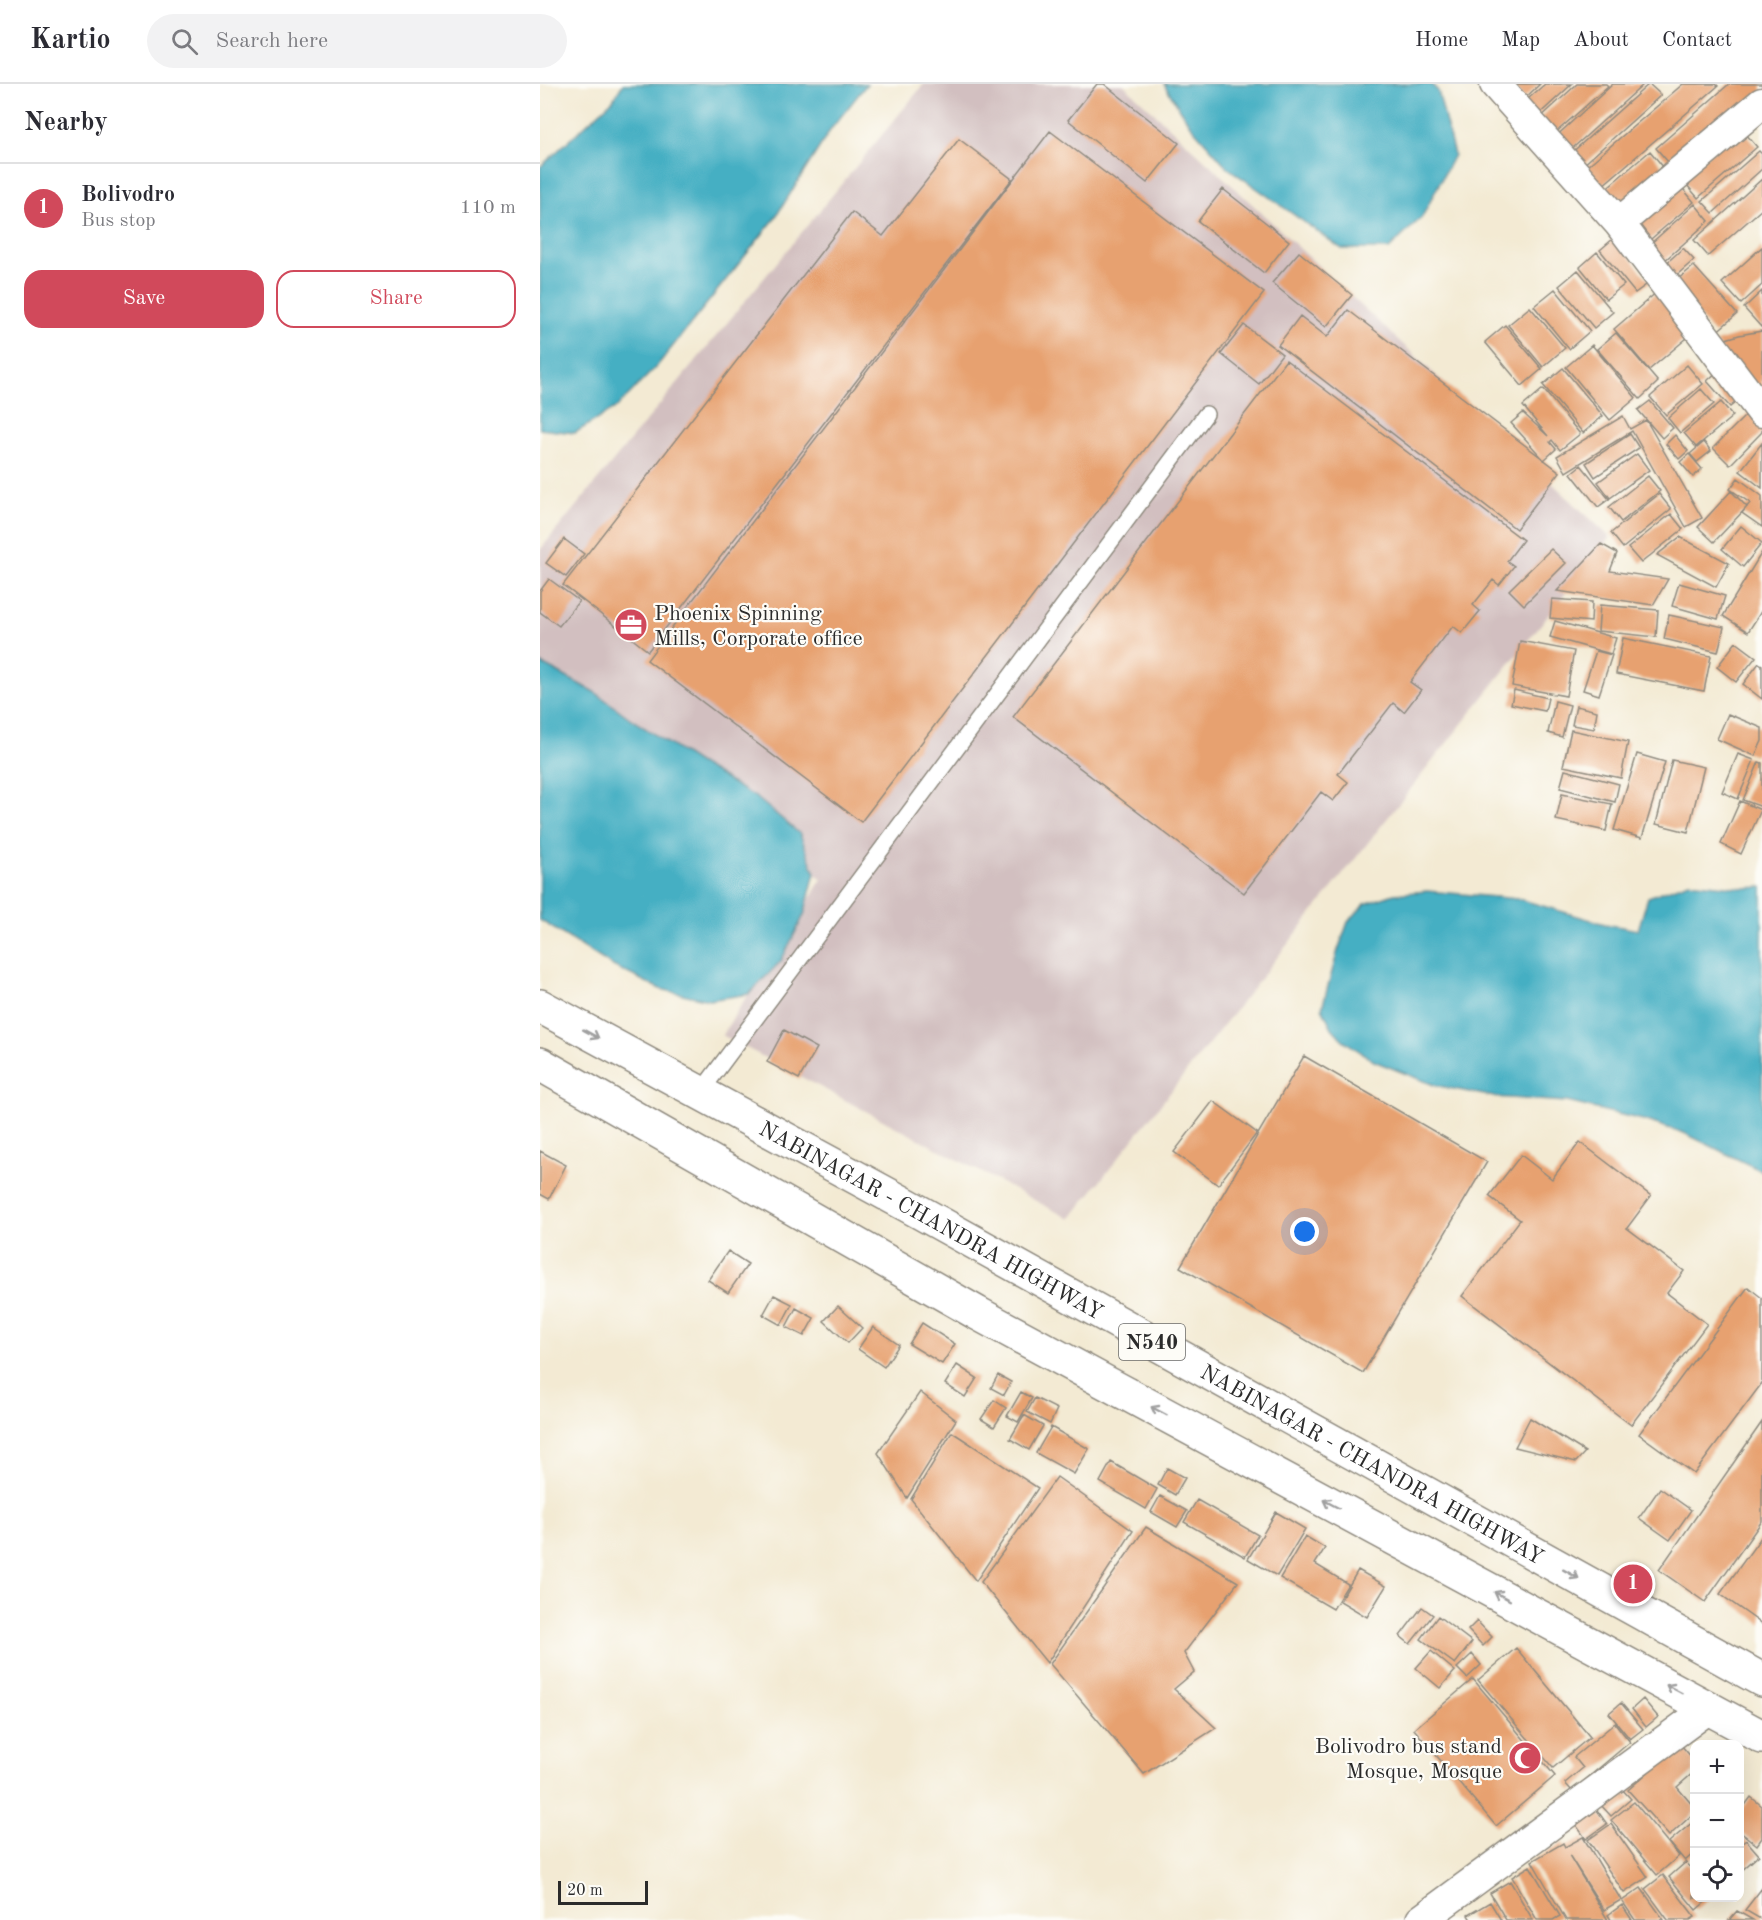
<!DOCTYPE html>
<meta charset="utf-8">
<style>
:root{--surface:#fff;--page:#f2f2f3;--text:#2b2b33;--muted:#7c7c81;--line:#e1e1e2;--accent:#d1495b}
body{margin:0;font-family:"Old Standard TT",serif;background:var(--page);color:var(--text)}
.controls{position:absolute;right:18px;bottom:18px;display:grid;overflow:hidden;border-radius:12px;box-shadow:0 6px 24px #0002}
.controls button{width:54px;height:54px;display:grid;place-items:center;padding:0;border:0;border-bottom:2px solid var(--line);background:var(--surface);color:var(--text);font:30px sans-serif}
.scale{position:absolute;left:18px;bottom:15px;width:90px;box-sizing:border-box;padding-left:6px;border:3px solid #2b2b2b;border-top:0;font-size:16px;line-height:21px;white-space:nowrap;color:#2b2b2b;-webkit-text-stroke:4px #fdfcf7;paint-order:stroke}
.you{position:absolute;left:765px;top:1148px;width:21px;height:21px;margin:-15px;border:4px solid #fff;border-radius:50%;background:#1a73e8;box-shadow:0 0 0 9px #1a73e833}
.badge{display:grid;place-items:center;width:39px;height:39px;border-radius:50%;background:var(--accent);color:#fff;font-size:20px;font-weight:700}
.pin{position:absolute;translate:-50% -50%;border:3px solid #fff;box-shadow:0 2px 6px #0006}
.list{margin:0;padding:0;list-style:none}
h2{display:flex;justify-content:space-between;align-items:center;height:78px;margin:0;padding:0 24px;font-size:26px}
h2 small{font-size:20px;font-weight:400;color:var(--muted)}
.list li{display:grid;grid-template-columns:39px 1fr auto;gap:18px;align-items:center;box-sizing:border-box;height:90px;padding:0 24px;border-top:2px solid var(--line)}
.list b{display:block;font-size:22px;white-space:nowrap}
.list p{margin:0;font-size:20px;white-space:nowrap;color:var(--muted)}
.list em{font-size:20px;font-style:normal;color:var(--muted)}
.actions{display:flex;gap:12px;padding:18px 24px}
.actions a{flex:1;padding:14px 0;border:2px solid var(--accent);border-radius:18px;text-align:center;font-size:21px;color:var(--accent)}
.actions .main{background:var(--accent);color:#fff}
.icon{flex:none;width:33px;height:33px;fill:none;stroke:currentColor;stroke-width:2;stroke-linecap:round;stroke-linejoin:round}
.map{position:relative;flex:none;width:1222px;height:1836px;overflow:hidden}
header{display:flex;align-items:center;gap:36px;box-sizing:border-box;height:84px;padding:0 30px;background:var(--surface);border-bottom:2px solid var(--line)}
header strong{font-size:28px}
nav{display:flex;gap:33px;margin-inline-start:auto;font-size:21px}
.search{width:420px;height:54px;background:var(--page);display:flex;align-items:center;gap:15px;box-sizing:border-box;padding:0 21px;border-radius:33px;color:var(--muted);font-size:22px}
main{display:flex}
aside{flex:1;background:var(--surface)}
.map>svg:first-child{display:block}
</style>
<header>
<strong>Kartio</strong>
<div class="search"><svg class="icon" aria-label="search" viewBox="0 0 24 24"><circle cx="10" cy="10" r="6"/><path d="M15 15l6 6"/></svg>Search here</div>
<nav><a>Home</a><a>Map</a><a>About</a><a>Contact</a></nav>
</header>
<main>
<aside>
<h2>Nearby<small></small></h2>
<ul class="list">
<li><span class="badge">1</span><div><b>Bolivodro</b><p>Bus stop</p></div><em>110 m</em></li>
</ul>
<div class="actions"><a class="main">Save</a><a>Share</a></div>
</aside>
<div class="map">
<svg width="1222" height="1836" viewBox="0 0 1222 1836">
<rect width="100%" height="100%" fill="#fdfcf7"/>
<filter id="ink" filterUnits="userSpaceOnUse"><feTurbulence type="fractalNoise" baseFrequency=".0167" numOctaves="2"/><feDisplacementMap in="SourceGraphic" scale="12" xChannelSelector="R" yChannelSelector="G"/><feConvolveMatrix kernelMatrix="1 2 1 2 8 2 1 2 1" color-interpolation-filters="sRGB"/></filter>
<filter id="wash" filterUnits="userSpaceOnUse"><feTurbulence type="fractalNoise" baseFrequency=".008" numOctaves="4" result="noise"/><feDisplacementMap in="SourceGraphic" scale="24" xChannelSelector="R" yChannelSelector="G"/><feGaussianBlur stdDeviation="1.35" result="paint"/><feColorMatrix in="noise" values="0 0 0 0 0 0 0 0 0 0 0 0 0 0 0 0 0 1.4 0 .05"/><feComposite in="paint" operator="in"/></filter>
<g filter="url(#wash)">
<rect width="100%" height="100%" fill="#f3ead3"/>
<path fill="#d2bfc0" d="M 384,0 L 583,0 L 1070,453 L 530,1135 L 182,951 L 282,795 L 0,591 L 0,466 Z"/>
<path fill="#44afc3" stroke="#386d77" stroke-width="1.5" d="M 83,0 L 327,0 L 291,45 L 233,137 L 117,282 L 77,323 L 35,349 L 0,345 L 0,83 L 73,16 Z
M 624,0 L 891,0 L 898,7 L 914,71 L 882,133 L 849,165 L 802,165 L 729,113 L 688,84 L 650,41 Z
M 0,579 L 56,609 L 91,635 L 158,679 L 217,714 L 260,750 L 275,789 L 264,831 L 241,877 L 209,910 L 169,916 L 120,905 L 73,882 L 0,836 Z
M 1149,798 L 1204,804 L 1222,803 L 1222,1087 L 1144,1049 L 1103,1036 L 1027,1018 L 954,1013 L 894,1001 L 834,977 L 803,956 L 792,944 L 782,924 L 798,866 L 808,838 L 825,820 L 854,810 L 887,807 L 979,815 L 1065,840 L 1098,846 L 1108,813 Z"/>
<g id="blocks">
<path fill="#e7a16f" d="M 557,0 L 564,0 L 639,59 L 607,99 L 528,36 Z
M 970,0 L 1000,0 L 984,15 Z
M 1005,0 L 1032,0 L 994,35 L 981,21 Z
M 1037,0 L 1066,0 L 1068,2 L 1013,51 L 999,35 Z
M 1073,0 L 1104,0 L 1025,71 L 1012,56 Z
M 1109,0 L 1121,11 L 1041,83 L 1029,71 Z
M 1143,0 L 1176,0 L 1178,2 L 1062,102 L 1046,83 Z
M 1189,0 L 1222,0 L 1222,12 L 1135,86 L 1116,64 Z
M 1200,43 L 1217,63 L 1158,114 L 1141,94 Z
M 510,47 L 724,209 L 321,738 L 107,576 Z
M 419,55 L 472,95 L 108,567 L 23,501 L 312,128 L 343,152 Z
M 1110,67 L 1129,90 L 1082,130 L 1063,107 Z
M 1219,67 L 1222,70 L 1222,85 L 1173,129 L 1162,117 Z
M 1135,95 L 1154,118 L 1104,161 L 1086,138 Z
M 1222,95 L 1222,125 L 1168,172 L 1154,156 Z
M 683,105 L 749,157 L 724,189 L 658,137 Z
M 1155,120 L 1169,137 L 1123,178 L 1109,161 Z
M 1074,154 L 1110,198 L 1095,209 L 1060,166 Z
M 1222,163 L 1222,201 L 1201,220 L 1182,199 Z
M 1143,164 L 1154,176 L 1131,196 L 1121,184 Z
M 759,168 L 812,211 L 786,243 L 732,199 Z
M 1057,168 L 1084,201 L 1066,215 L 1040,183 Z
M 1154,182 L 1197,230 L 1174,250 L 1132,200 Z
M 1038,186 L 1073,228 L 1054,244 L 1019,202 Z
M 1015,205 L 1050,247 L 1029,265 L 994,222 Z
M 1118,207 L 1153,249 L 1109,286 L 1074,245 Z
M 1222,207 L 1222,244 L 1204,224 Z
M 990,223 L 1025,264 L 1003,283 L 968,241 Z
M 808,226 L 1020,388 L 976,445 L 738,261 L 760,232 L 787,253 Z
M 704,241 L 742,270 L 719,300 L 681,270 Z
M 965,241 L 1002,285 L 982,302 L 945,258 Z
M 1222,247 L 1222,320 L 1176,258 L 1199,251 Z
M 1076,249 L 1118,298 L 1100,315 L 1057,265 Z
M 1052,261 L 1096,314 L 1070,336 L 1026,283 Z
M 746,276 L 983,456 L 967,477 L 974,482 L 959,501 L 953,496 L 933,521 L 940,527 L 922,549 L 913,542 L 870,598 L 881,606 L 864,628 L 853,619 L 798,690 L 808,698 L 793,717 L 781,708 L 704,809 L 473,633 Z
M 1147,281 L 1163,300 L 1126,331 L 1110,313 Z
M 1023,284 L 1063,332 L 1043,349 L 1003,301 Z
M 1178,287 L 1196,318 L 1190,323 L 1167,297 Z
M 1003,305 L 1040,350 L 1020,366 L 1012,356 L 1010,358 L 1016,365 L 1004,376 L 971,339 L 983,329 L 1008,352 L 983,322 Z
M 1161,305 L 1174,320 L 1140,349 L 1128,334 Z
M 1110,317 L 1133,344 L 1122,354 L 1098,326 Z
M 1181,318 L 1193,332 L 1156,363 L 1144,349 Z
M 1210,327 L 1222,339 L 1222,348 L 1190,381 L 1173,364 Z
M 1083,332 L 1090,345 L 1106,336 L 1162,434 L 1146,443 L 1092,347 L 1026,388 L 1017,372 Z
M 1090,350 L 1099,364 L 1055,393 L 1046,379 Z
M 1135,351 L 1148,367 L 1139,375 L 1126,360 Z
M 1164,358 L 1171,367 L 1157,378 L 1150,370 Z
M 1222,359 L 1222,404 L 1200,387 Z
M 1097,370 L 1109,386 L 1070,414 L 1058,398 Z
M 1149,370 L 1162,385 L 1153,393 L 1140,378 Z
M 1041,381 L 1069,415 L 1058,423 L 1031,389 Z
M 1108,392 L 1120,407 L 1081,438 L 1069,423 Z
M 1198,394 L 1222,412 L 1222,443 L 1202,429 L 1210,419 L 1190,405 Z
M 1191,407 L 1207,423 L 1174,458 L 1158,443 Z
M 1119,410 L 1131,425 L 1083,464 L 1071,449 Z
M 1131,430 L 1143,445 L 1101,479 L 1088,464 Z
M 1201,442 L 1222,459 L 1203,483 L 1182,465 Z
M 1140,453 L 1189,479 L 1176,503 L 1117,471 Z
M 24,455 L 44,470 L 26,493 L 6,479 Z
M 1061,460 L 1077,469 L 1070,487 L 1128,495 L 1113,521 L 1017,507 Z
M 1011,465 L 1026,479 L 984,521 L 969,506 Z
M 1222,468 L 1222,526 L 1208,548 L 1183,532 Z
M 9,495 L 39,517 L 19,542 L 0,528 L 0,507 Z
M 1139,499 L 1185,512 L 1178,535 L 1132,522 Z
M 1012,515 L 1052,518 L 1051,538 L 1010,534 Z
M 1060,521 L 1118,526 L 1116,553 L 1058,547 Z
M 1129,531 L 1184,543 L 1178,568 L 1124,555 Z
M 1015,537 L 1076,554 L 1071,570 L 1010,553 Z
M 1083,554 L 1171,572 L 1164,607 L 1076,590 Z
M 980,557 L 1034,567 L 1026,612 L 972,602 Z
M 1196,558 L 1216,573 L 1196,598 L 1177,583 Z
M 1056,567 L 1072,571 L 1059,611 L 1043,606 Z
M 1219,579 L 1222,581 L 1222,615 L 1203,600 Z
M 974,606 L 1008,614 L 1005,627 L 971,620 Z
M 1015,617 L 1030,621 L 1022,653 L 1008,649 Z
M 1036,622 L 1057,627 L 1054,645 L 1032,641 Z
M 1188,630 L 1222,644 L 1222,657 L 1215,672 L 1177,655 Z
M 1031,646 L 1088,658 L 1081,694 L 1023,682 Z
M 1097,670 L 1125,678 L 1102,754 L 1074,746 Z
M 1198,670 L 1214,676 L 1198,715 L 1182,708 Z
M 1132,676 L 1164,683 L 1148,748 L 1116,740 Z
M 1219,678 L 1222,679 L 1222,723 L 1203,716 Z
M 1025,686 L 1079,700 L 1075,718 L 1020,704 Z
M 1022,710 L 1072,720 L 1066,747 L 1016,736 Z
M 1200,717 L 1221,726 L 1201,770 L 1181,760 Z
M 244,946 L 277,964 L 259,995 L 227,978 Z
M 764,972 L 947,1078 L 823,1289 L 640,1183 Z
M 673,1017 L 717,1049 L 678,1101 L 634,1068 Z
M 1040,1058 L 1111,1112 L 1087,1144 L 1144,1187 L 1127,1209 L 1167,1240 L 1091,1341 L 922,1212 L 980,1136 L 949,1112 L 981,1071 L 1012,1095 Z
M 0,1067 L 26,1081 L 9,1115 L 0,1110 Z
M 188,1167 L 208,1180 L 188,1209 L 168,1196 Z
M 1208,1203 L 1222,1214 L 1222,1299 L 1154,1390 L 1099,1350 Z
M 234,1211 L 252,1220 L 241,1241 L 223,1231 Z
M 298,1222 L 322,1244 L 308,1259 L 284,1237 Z
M 256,1224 L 274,1234 L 264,1252 L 246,1243 Z
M 382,1239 L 415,1260 L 402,1280 L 369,1260 Z
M 333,1243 L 359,1261 L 344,1283 L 318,1265 Z
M 417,1281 L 437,1294 L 425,1313 L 405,1300 Z
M 458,1291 L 471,1298 L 464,1311 L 451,1304 Z
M 380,1308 L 416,1336 L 367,1414 L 338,1369 Z
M 481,1308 L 492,1314 L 478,1338 L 467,1332 Z
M 495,1314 L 517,1325 L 510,1340 L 487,1328 Z
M 454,1316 L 466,1324 L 454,1343 L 441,1335 Z
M 484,1331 L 503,1342 L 489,1366 L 470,1355 Z
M 990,1334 L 1045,1368 L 1036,1378 L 975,1363 Z
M 1222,1338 L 1222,1437 L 1165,1518 L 1119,1486 Z
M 511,1343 L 549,1365 L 534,1390 L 496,1369 Z
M 412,1348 L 498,1404 L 436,1497 L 371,1415 Z
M 571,1378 L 617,1405 L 606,1425 L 560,1398 Z
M 627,1384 L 645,1394 L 635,1411 L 618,1401 Z
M 517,1393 L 593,1447 L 507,1579 L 441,1498 Z
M 1120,1404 L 1151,1426 L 1130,1456 L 1099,1434 Z
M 620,1412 L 647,1427 L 637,1443 L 611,1428 Z
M 657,1416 L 718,1451 L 705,1473 L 644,1438 Z
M 736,1428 L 765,1445 L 737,1492 L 708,1475 Z
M 606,1443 L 698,1498 L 644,1569 L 654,1588 L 634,1605 L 676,1644 L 604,1690 L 510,1580 Z
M 765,1452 L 785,1464 L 775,1480 L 808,1500 L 793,1525 L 740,1494 Z
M 1222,1452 L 1222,1540 L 1180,1510 Z
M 818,1486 L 846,1502 L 827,1533 L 800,1517 Z
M 882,1523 L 893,1531 L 870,1560 L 860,1552 Z
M 898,1532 L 932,1558 L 915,1580 L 881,1555 Z
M 937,1537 L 952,1553 L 943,1562 L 928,1546 Z
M 976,1564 L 1050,1653 L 1013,1684 L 938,1596 Z
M 891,1567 L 915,1587 L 900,1604 L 876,1584 Z
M 932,1570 L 941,1581 L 927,1594 L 917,1584 Z
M 933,1595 L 1015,1692 L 956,1742 L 874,1645 Z
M 1103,1615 L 1118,1633 L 1106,1643 L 1092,1625 Z
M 1081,1619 L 1103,1645 L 1090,1655 L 1069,1629 Z
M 1075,1639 L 1090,1658 L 1032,1707 L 1025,1699 L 1043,1684 L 1034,1673 Z
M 1140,1660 L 1154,1676 L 1154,1688 L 1137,1703 L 1154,1723 L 1154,1729 L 1129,1752 L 1088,1706 Z
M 1081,1704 L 1091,1715 L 1071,1732 L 1060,1720 Z
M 1211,1713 L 1222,1722 L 1222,1754 L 1217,1761 L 1200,1748 L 1200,1728 Z
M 1094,1718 L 1139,1772 L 1117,1791 L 1071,1736 Z
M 1057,1726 L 1067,1740 L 1046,1755 L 1036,1741 Z
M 1154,1737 L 1154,1769 L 1145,1777 L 1129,1758 Z
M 1071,1740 L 1108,1793 L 1084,1809 L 1048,1756 Z
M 1043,1753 L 1081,1816 L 1064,1826 L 1029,1771 L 1068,1836 L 1026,1836 L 992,1777 L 1023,1759 L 1025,1763 Z
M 1206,1756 L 1219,1771 L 1200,1788 L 1200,1761 Z
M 1146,1778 L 1154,1788 L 1154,1814 L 1170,1814 L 1156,1826 L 1129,1793 Z
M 990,1782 L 1020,1832 L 1013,1836 L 997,1836 L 972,1793 Z
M 1123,1791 L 1155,1833 L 1150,1836 L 1128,1836 L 1105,1805 Z
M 970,1797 L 993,1836 L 966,1836 L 950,1809 Z
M 1101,1804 L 1124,1836 L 1095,1836 L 1082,1817 Z
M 1222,1804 L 1222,1836 L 1205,1826 Z
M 950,1818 L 961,1836 L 931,1836 L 928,1831 Z
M 1082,1821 L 1092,1836 L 1071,1836 L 1068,1831 Z
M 1197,1827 L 1213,1836 L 1189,1836 Z"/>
</g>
</g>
<g filter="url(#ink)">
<use href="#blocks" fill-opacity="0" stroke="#8f8a7f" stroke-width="1.5"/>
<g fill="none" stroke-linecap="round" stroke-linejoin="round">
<g stroke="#8f8a7f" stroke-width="18">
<path id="service" d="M 160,1009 L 666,330"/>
</g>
<g stroke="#8f8a7f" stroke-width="33">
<path id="minor" d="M 955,0 L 1079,139 L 1222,328
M 1079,139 L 1222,19
M 881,1836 L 1169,1624"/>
</g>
<g stroke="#8f8a7f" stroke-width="36">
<g id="trunk">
<path id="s1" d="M 0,922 L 367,1121 L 1222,1596"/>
<path d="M 0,980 L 437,1229 L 1222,1653"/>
</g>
</g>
<use href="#service" stroke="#fff" stroke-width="15"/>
<use href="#minor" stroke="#fff" stroke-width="30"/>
<use href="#trunk" stroke="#fff" stroke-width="33"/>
</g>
<defs><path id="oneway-shaft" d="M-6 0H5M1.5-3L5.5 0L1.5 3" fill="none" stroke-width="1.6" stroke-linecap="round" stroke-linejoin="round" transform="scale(1.5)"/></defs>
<g stroke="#a0a0a0">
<use href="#oneway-shaft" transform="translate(51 950) rotate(29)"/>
<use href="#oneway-shaft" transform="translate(619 1327) rotate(-152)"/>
<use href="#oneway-shaft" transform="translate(791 1420) rotate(-152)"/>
<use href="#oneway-shaft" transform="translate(1031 1490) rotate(29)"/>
<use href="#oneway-shaft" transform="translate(962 1512) rotate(-152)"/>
<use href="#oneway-shaft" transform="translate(1134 1605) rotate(-152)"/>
</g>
</g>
<defs>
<g id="office-disc" transform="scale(1.725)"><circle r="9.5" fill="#d1495b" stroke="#fdfcf7"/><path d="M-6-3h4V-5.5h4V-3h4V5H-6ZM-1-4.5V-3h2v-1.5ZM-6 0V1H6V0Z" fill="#fff"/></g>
<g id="mosque-disc" transform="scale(1.725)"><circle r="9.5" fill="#d1495b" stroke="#fdfcf7"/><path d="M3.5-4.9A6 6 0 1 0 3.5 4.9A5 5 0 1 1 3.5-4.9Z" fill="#fff"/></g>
</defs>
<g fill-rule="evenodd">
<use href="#office-disc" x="91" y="541"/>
<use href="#mosque-disc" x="985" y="1674"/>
</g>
<g text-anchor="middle" stroke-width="4.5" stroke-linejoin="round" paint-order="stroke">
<rect fill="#fdfcf7" stroke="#6a6a68" stroke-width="1.5" x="579" y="1240" width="66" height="36" rx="4.5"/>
<g font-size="21" font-weight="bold" fill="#2b2b2b">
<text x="612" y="1265">N540</text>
</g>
<g font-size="22" fill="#2b2b2b" stroke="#fdfcf7" text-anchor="start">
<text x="114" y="536">Phoenix Spinning<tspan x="114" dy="25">Mills, Corporate office</tspan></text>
<text x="962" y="1669" text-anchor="end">Bolivodro bus stand<tspan x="962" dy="25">Mosque, Mosque</tspan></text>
</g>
<g font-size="22" fill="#2b2b2b" stroke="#fdfcf7">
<text dy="8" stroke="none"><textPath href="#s1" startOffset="446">NABINAGAR - CHANDRA HIGHWAY</textPath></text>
<text dy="8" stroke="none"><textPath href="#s1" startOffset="950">NABINAGAR - CHANDRA HIGHWAY</textPath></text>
</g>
</g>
</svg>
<div class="controls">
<button>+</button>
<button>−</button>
<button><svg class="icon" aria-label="locate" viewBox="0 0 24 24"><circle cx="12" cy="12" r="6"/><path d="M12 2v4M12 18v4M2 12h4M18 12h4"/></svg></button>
</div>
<div class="scale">20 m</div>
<div class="you"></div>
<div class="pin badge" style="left:1093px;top:1500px">1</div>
</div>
</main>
